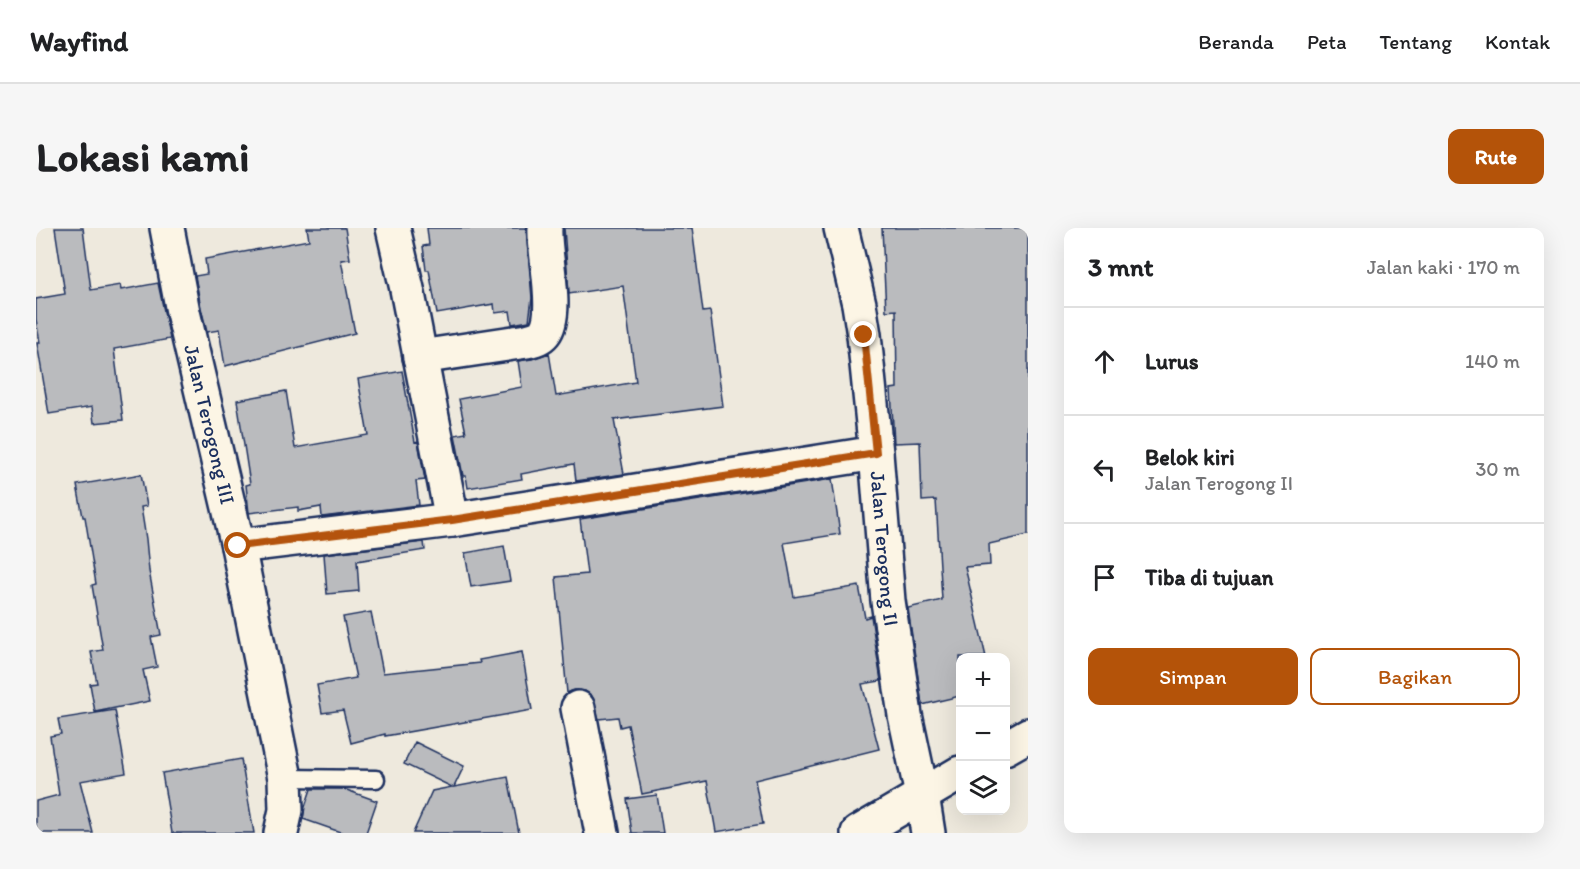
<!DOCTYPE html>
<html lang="id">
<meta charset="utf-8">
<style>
:root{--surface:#fff;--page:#f6f6f6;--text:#202124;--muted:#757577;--line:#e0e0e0;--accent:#b45309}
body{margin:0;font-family:Itim,sans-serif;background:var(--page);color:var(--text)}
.controls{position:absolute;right:18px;bottom:18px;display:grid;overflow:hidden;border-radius:12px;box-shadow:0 6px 24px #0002}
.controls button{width:54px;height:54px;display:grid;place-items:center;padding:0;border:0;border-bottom:2px solid var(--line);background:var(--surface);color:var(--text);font:30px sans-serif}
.stop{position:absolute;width:18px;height:18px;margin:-14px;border:4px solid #b45309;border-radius:50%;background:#fff}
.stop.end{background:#b45309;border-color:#fff;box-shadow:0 2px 6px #0008}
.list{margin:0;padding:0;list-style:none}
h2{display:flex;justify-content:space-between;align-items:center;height:78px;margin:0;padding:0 24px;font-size:26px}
h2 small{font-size:20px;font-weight:400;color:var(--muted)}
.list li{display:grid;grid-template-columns:39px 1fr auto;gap:18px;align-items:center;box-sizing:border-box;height:108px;padding:0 24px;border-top:2px solid var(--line)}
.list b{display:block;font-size:22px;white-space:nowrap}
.list p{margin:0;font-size:20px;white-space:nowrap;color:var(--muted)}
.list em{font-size:20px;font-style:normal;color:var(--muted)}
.actions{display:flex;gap:12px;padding:18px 24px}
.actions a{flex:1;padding:14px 0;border:2px solid var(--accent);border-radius:12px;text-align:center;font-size:21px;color:var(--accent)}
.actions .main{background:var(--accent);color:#fff}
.icon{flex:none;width:33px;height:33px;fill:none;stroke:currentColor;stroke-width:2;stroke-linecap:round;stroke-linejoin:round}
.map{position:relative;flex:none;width:992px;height:605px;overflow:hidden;border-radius:12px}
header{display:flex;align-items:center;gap:36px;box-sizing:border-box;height:84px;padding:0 30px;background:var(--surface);border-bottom:2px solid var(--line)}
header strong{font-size:28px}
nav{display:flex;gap:33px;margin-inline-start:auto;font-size:21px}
.intro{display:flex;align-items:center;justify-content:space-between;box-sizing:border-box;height:144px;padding:0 36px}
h1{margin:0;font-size:42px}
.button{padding:15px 27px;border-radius:12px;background:var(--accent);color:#fff;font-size:21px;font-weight:700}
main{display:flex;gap:36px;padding:0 36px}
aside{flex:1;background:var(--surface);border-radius:12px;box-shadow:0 6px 24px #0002}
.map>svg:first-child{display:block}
</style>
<header>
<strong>Wayfind</strong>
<nav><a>Beranda</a><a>Peta</a><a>Tentang</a><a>Kontak</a></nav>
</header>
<div class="intro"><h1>Lokasi kami</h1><a class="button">Rute</a></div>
<main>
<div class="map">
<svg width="992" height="605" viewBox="0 0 992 605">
<rect width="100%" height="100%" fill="#eee9dd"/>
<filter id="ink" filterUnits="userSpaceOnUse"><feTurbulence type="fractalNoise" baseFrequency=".0167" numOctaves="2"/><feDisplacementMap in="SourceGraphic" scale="12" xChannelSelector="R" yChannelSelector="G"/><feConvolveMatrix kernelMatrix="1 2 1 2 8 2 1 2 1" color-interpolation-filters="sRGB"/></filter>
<g filter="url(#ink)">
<path fill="#babbbe" stroke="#1b2f5e" stroke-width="1.5" d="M 19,0 L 47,0 L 55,62 L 84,57 L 85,62 L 122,55 L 134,111 L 78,121 L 87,192 L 58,195 L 56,179 L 13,186 L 1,115 L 4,115 L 0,91 L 0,71 L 29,66 Z
M 271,0 L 309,0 L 314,31 L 305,32 L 319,105 L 189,138 L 183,102 L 171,104 L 165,80 L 159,48 L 171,46 L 169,31 L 273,12 Z
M 391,0 L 490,0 L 496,70 L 493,93 L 476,96 L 474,83 L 459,85 L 458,76 L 401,86 L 393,42 L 390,42 L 387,18 L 393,17 Z
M 528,0 L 656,0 L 667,84 L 674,83 L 687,178 L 578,192 L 588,246 L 540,253 L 538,236 L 485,246 L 486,251 L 432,260 L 430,248 L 427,248 L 419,207 L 430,205 L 423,171 L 486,159 L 482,133 L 496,131 L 513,125 L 520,168 L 600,154 L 587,58 L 533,66 Z
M 846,0 L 992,0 L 992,307 L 953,316 L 954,337 L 929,339 L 950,429 L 924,429 L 924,468 L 886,477 L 872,380 L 906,372 L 900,272 L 886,273 L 884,214 L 858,215 L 855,161 L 861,160 L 860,82 L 850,83 Z
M 366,143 L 379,214 L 382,213 L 389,252 L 380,253 L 383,277 L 286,289 L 285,279 L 262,283 L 262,279 L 213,285 L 210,257 L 214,256 L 201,172 L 250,163 L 259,220 L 332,207 L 322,151 Z
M 105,246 L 111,278 L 105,279 L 110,311 L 113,343 L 125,407 L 115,409 L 121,439 L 107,442 L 114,473 L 59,484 L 54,456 L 61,455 L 55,424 L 67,422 L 56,357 L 60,356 L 49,289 L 47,289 L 41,257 Z
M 796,251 L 804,306 L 748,315 L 758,369 L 823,358 L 829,390 L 835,388 L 845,453 L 826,456 L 843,521 L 719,552 L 727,596 L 680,604 L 671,553 L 606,566 L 592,497 L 584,499 L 582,489 L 563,491 L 556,468 L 549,463 L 539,462 L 531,465 L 520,349 L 551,346 L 544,291 Z
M 388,314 L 389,322 L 321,333 L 323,363 L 291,366 L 288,326 Z
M 468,318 L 474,353 L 435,359 L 429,325 Z
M 335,384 L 347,445 L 444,435 L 443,432 L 486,424 L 496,482 L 349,508 L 349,506 L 315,515 L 307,482 L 286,485 L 281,457 L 320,450 L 307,389 Z
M 79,482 L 90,545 L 44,553 L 57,605 L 0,605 L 0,573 L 23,567 L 14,508 L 25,506 L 22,491 Z
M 379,514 L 428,538 L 418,559 L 472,549 L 483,605 L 377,605 L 396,563 L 416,559 L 368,536 Z
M 205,531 L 218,605 L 136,605 L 126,545 Z
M 275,561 L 308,561 L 341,573 L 330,605 L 307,605 L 267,591 L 269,579 Z
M 621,567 L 627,605 L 596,605 L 591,571 Z"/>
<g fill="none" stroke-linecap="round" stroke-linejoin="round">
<g stroke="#1b2f5e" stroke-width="21">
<path id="lane" d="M 249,550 L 340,551"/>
</g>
<g stroke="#1b2f5e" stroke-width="38">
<g id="street">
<path id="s1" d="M 131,0 L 147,84 L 202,318 L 249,550 L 250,582 L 245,605"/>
<path d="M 357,0 L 371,61 L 416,292"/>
<path id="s2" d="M 805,0 L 823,76 L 828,107 L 840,225 L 852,373 L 869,487 L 886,567 L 892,605"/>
<path d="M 384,129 L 491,113 C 498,111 504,110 508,105 C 524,85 507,25 509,0"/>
<path d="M 202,318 L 416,292 L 840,225"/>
<path d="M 542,480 L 566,605"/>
</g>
</g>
<g stroke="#1b2f5e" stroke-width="38">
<path id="secondary" d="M 969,520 L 992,507
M 822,605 L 924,545"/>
</g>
<use href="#lane" stroke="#fcf5e5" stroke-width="16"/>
<use href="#street" stroke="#fcf5e5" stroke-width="33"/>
<use href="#secondary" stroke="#fcf5e5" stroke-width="33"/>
</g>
</g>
<g fill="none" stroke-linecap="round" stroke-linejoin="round" filter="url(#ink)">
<path stroke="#b45309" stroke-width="8" d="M 202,318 L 416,292 L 840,225 L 828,107"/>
</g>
<g text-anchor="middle" stroke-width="4.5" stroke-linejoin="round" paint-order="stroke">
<g font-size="21" fill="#1b2f5e" stroke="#fcf5e5">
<text dy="7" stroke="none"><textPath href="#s1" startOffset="201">Jalan Terogong III</textPath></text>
<text dy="7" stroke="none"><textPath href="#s2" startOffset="324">Jalan Terogong II</textPath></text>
</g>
</g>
</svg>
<div class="controls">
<button>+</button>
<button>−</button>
<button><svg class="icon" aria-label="layers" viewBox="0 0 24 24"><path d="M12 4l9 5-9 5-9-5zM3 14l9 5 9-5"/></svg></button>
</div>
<div class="stop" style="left:202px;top:318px"></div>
<div class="stop end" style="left:828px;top:107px"></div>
</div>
<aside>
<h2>3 mnt<small>Jalan kaki · 170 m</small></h2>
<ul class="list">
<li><svg class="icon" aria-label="ahead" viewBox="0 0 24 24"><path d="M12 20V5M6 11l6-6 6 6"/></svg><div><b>Lurus</b></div><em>140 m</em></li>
<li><svg class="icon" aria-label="left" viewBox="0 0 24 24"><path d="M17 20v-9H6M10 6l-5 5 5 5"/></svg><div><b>Belok kiri</b><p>Jalan Terogong II</p></div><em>30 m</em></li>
<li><svg class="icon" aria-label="arrive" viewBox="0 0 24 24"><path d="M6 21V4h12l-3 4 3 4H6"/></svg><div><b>Tiba di tujuan</b></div></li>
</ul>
<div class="actions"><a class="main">Simpan</a><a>Bagikan</a></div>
</aside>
</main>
